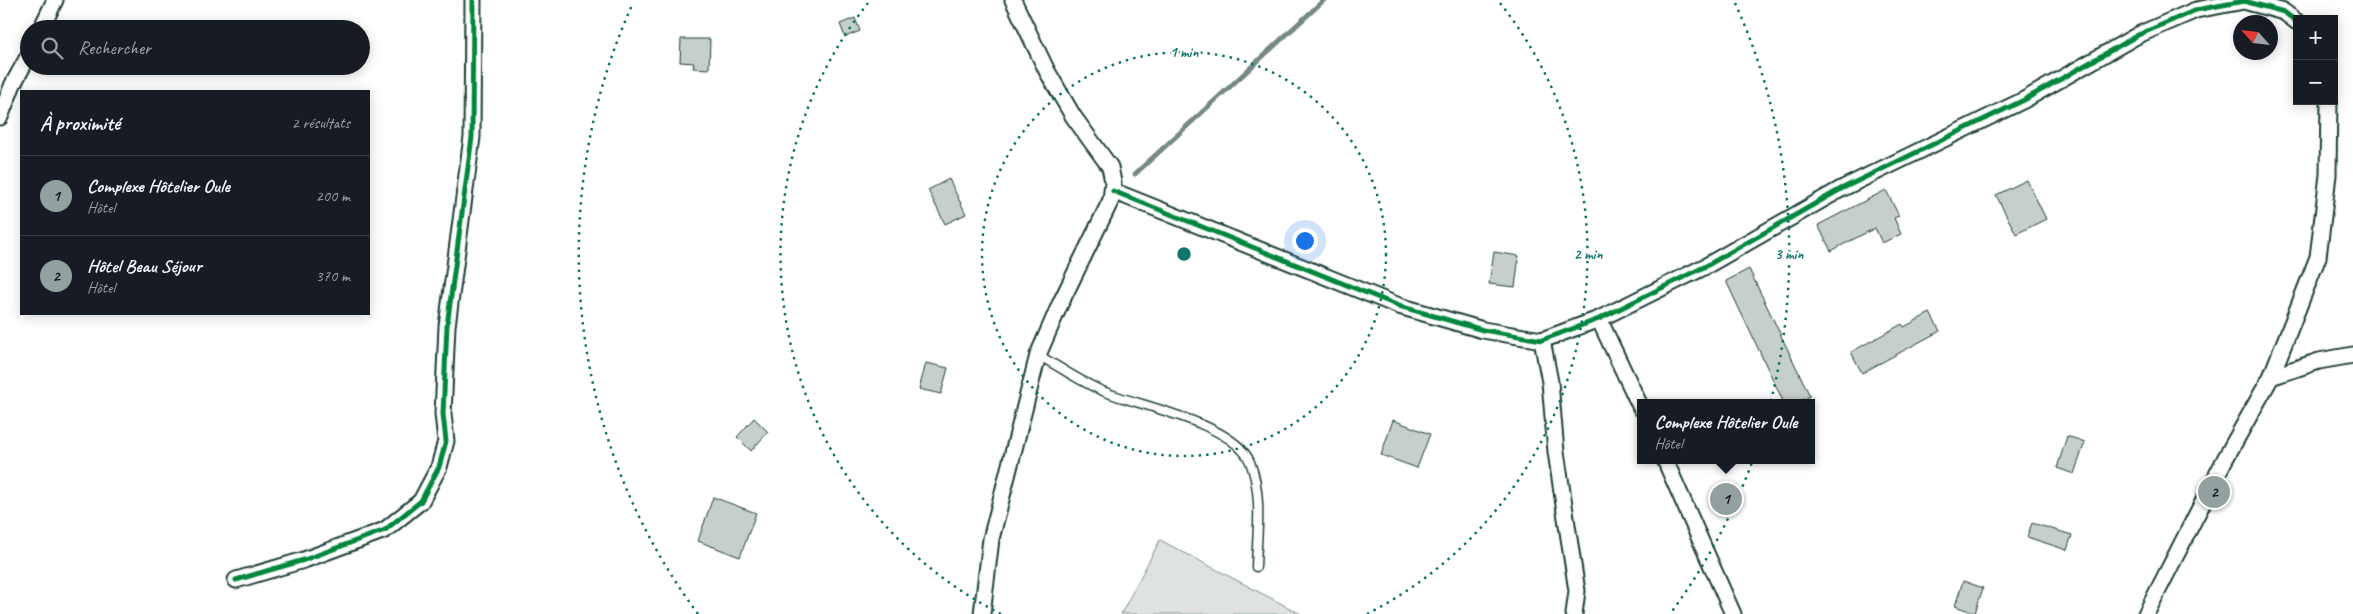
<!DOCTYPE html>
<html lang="fr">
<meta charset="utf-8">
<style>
:root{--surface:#171b24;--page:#20242c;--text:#f1f3f6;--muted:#9ea1a6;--line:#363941;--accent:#92a19f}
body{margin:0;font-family:Caveat,sans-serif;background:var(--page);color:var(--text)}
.controls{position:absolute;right:15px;top:15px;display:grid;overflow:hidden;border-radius:0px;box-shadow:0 2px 12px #0003}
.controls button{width:45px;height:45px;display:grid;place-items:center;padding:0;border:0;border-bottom:1px solid var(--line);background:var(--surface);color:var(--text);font:25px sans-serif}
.compass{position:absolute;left:2233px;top:15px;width:45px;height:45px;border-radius:50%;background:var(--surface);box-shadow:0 2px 12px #0003;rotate:297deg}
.you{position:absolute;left:1304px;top:240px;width:18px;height:18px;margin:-12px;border:4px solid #fff;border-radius:50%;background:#1a73e8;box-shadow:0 0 0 8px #1a73e833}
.badge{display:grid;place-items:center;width:32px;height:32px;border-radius:50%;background:var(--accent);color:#111;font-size:16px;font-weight:700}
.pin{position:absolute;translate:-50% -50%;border:2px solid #fff;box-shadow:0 1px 5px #0006}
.popup{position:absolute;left:1637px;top:399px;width:178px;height:65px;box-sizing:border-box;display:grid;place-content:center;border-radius:0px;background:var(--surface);filter:drop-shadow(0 1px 4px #0005);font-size:16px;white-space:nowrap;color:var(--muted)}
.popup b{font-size:19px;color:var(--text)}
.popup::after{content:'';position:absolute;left:50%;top:100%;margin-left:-10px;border:10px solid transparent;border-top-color:var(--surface)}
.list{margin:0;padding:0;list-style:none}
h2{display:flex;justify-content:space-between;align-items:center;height:65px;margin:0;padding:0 20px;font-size:21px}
h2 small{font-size:16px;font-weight:400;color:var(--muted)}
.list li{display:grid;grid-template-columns:32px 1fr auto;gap:15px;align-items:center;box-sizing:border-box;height:80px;padding:0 20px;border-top:1px solid var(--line)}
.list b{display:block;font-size:19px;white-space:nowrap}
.list p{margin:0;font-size:16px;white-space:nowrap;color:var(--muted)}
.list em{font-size:16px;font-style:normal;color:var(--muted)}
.icon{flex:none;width:28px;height:28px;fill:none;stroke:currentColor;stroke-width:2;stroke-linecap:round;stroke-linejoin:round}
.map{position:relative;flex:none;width:2353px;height:614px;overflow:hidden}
.search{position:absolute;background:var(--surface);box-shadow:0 2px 12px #0003;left:20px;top:20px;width:350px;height:55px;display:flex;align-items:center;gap:12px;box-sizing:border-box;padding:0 18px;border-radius:28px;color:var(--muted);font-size:19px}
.panel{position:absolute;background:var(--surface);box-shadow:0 2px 12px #0003;left:20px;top:90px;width:350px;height:225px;border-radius:0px}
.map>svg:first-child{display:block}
</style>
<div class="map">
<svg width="2353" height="614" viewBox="0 0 2353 614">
<rect width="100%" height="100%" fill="#fff"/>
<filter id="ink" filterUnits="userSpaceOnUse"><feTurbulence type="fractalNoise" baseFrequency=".02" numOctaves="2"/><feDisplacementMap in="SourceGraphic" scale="10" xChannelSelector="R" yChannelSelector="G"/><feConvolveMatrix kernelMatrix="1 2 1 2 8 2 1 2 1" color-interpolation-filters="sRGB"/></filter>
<g filter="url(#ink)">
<path fill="#dee3e2" stroke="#7e908b" d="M 1160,540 L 1301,614 L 1121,614 Z"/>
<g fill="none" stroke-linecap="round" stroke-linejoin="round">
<path stroke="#758883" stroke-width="5" d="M 1135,174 L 1324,0"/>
</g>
<path fill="#c7cfcc" stroke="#1f3d34" d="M 855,18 L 860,31 L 845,37 L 840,24 Z
M 681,39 L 710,39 L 709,69 L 693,68 L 694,63 L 680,62 Z
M 949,179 L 966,214 L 945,224 L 928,190 Z
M 2027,180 L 2046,219 L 2016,234 L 1996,195 Z
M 1886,190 L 1899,216 L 1894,218 L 1901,234 L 1882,243 L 1875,228 L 1831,251 L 1818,225 Z
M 1494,252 L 1519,256 L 1515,287 L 1489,284 Z
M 1749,269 L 1810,396 L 1797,403 L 1784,403 L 1726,281 Z
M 1930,313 L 1940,331 L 1862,373 L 1851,352 L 1902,324 L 1904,327 Z
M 926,363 L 948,368 L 941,394 L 919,389 Z
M 754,418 L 768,432 L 751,451 L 737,437 Z
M 1393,420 L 1430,434 L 1417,468 L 1381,455 Z
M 2067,436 L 2085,442 L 2074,474 L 2057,468 Z
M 713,497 L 756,513 L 740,557 L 698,541 Z
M 2032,523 L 2072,535 L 2067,550 L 2027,537 Z
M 1963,581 L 1983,588 L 1975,613 L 1955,606 Z"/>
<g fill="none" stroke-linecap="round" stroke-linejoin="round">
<g stroke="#1f3d34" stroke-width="11">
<path id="service" d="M 1038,355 C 1060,367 1082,383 1105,392 C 1141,406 1235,424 1250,462 C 1263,495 1257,532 1256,567"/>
</g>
<g stroke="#1f3d34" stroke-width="19">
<path id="minor" d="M 41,29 L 55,0
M 0,117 L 13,84 L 29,55
M 1113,191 L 1399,306 L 1483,330 L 1542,340 L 1599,319 L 1706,266 L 1841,189 L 2024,100 L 2138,35 L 2196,10 L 2244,1 L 2284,12 L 2297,22
M 1599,319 L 1641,408
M 1542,340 L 1550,382 L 1556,452 L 1577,591 L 1574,614
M 2271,377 L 2319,361 L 2353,355
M 1665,460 L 1733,614
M 236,580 L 304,560 L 385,530 L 421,501 L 439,467 L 446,441 L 443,414 L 447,326 L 472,137 L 473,0
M 982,614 L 991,539 L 1038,355 L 1061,302 L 1111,200 L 1113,182 L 1110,167 L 1073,116 L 1047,71 L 1013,0
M 2146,614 L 2225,459 L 2271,377 L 2318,257 L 2328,175 L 2329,101"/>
</g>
<use href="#service" stroke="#fff" stroke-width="8"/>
<use href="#minor" stroke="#fff" stroke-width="15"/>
<g stroke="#fff" stroke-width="8">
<path id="cycleway" d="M 1113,191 L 1399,306 L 1483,330 L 1542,340 L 1599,319 L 1706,266 L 1841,189 L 2024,100 L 2138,35 L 2196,10 L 2244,1 L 2284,12 L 2297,22
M 236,580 L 304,560 L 385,530 L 421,501 L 439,467 L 446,441 L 443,414 L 447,326 L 472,137 L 473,0"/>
</g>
<use href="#cycleway" stroke="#00873e" stroke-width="5"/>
</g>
</g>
<g fill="none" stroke="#0f766e" stroke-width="2.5" stroke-dasharray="2.5 5">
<circle cx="1184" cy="254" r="202"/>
<path d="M1001 614A404 404 0 0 1 868 3M1500 3A404 404 0 0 1 1367 614"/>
<path d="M698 614A605 605 0 0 1 633 3M1735 3A605 605 0 0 1 1670 614"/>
</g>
<circle cx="1184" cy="254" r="8" fill="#0f766e" stroke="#fff" stroke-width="2.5"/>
<g font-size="15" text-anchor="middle" font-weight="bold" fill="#0f766e" stroke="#fff" stroke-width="4.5" stroke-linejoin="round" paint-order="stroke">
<text x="1184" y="57">1 min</text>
<text x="1588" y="259">2 min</text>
<text x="1789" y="259">3 min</text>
</g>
</svg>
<div class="controls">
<button>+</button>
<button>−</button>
</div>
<svg class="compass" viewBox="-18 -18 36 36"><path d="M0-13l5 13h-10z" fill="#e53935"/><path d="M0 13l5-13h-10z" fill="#9ea1a6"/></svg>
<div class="you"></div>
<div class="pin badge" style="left:1726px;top:499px">1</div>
<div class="popup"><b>Complexe Hôtelier Oule</b>Hôtel</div>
<div class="pin badge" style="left:2214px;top:492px">2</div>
<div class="search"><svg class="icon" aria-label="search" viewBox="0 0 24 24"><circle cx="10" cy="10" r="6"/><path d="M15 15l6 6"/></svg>Rechercher</div>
<section class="panel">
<h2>À proximité<small>2 résultats</small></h2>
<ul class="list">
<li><span class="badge">1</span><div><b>Complexe Hôtelier Oule</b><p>Hôtel</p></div><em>200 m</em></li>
<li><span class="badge">2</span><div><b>Hôtel Beau Séjour</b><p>Hôtel</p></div><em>370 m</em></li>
</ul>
</section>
</div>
